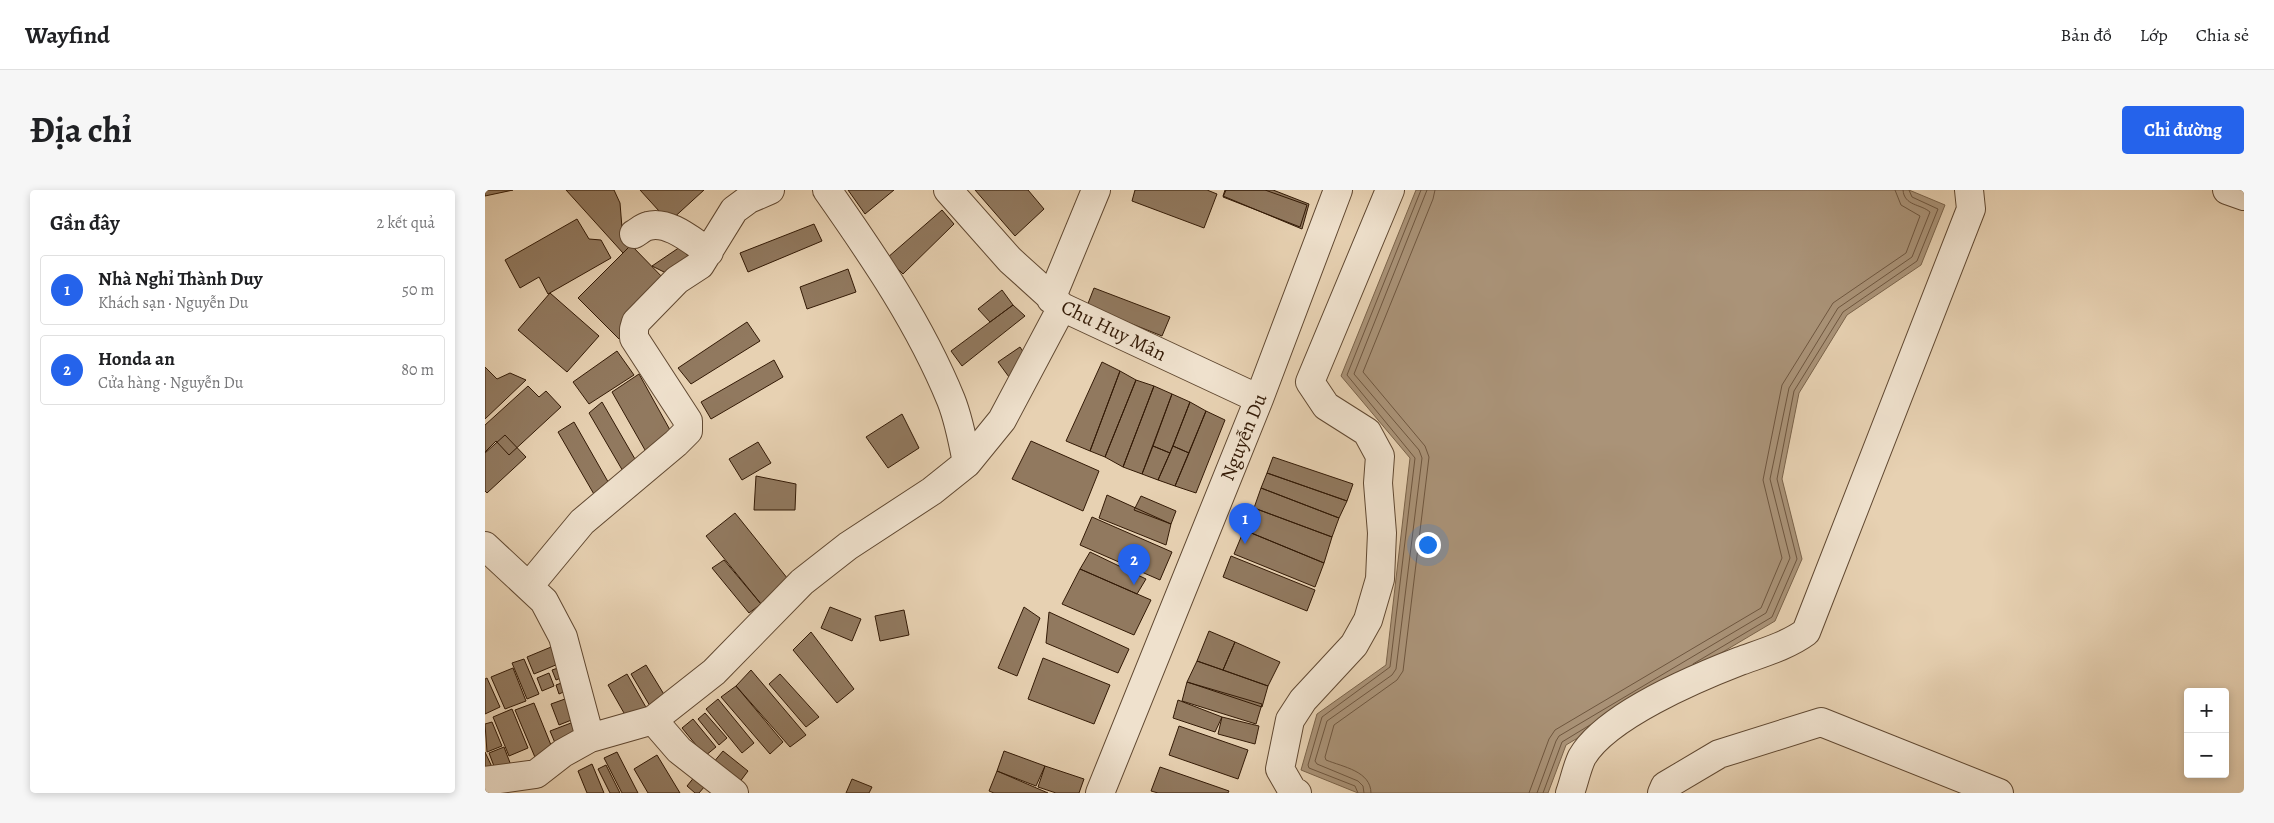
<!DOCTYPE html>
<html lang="vi">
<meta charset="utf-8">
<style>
:root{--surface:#fff;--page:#f6f6f6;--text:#202124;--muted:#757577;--line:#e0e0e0;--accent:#2563eb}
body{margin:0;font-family:Alegreya,serif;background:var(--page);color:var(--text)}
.controls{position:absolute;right:15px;bottom:15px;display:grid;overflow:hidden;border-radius:5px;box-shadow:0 2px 8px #0003}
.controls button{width:45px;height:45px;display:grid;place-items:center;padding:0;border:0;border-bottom:1px solid var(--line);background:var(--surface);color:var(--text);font:25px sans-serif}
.you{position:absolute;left:942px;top:354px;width:18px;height:18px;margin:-12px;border:4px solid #fff;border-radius:50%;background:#1a73e8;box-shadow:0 0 0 8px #1a73e833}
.badge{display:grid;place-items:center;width:32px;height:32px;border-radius:50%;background:var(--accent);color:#fff;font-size:16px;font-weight:700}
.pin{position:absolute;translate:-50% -41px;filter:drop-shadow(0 1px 2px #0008)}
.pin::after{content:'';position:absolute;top:26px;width:18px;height:15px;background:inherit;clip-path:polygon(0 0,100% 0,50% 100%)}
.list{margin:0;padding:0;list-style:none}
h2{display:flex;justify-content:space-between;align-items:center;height:65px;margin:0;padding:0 20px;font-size:21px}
h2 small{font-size:16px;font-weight:400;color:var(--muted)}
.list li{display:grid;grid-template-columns:32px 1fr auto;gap:15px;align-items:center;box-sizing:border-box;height:70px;margin:0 10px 10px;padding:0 10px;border:1px solid var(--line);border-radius:5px}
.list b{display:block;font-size:19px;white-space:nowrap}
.list p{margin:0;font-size:16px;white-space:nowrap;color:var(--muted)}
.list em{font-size:16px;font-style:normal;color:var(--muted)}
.map{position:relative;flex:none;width:1759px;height:603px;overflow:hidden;border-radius:5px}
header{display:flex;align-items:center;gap:30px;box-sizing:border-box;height:70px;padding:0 25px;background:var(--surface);border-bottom:1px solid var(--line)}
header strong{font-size:24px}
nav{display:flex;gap:28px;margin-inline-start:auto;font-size:18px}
.intro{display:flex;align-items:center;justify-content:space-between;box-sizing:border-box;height:120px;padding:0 30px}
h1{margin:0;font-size:35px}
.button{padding:12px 22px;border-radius:5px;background:var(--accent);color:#fff;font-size:18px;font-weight:700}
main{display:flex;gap:30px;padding:0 30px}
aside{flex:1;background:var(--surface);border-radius:5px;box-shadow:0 2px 8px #0003}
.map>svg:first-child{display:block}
</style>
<header>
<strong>Wayfind</strong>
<nav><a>Bản đồ</a><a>Lớp</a><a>Chia sẻ</a></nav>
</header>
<div class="intro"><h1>Địa chỉ</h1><a class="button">Chỉ đường</a></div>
<main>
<aside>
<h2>Gần đây<small>2 kết quả</small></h2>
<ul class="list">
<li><span class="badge">1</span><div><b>Nhà Nghỉ Thành Duy</b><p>Khách sạn · Nguyễn Du</p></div><em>50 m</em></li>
<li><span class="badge">2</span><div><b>Honda an</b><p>Cửa hàng · Nguyễn Du</p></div><em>80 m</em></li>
</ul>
</aside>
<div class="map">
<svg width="1759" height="603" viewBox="0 0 1759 603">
<rect width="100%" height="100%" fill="#e7d1b2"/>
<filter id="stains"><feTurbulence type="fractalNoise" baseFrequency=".004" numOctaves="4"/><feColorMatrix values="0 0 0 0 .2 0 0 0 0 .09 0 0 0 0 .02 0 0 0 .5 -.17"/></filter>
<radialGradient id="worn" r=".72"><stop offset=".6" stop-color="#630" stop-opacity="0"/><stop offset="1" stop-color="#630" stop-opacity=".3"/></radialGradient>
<path fill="#aa9378" stroke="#7a634a" d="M 931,0 L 1424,0 L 1460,15 L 1436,75 L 1362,125 L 1314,203 L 1297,289 L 1317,369 L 1290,431 L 1081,555 L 1063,603 L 873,603 L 816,580 L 832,524 L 901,475 L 925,268 L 856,186 Z"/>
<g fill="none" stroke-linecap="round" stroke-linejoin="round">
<path stroke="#6e563f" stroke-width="1" d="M 1208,474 L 1287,427 L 1312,369 L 1292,289 L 1309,201 L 1358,122 L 1432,71 L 1453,19 L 1427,7 L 1424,0
M 873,603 L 870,596 L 824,578 L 823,575 L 837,527 L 905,477 L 930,268 L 862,185 L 936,0
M 879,603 L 878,596 L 873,591 L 832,574 L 830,571 L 842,531 L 907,485 L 911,479 L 937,268 L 934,260 L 869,184 L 942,0
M 886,603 C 886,581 858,577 841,570 L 840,567 L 849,535 L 912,490 L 918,481 L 944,267 L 940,256 L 878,182 L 948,9 L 950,0
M 1044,603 L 1064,549 L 1070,540 L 1276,418 L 1297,368 L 1278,290 L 1297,195 L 1348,113 L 1421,63 L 1435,26 L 1416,15 L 1410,0
M 1052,603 L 1071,551 L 1074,546 L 1281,423 L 1305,368 L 1285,289 L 1304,198 L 1353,118 L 1427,67 L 1445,22 C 1436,14 1419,16 1418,0
M 1058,603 L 1077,552 L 1105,535"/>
</g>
<path fill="#91795f" stroke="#331a06" d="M 0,0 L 28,0 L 0,6 Z
M 81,0 L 129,0 L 135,13 L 137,38 L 146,55 L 138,63 Z
M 155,0 L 219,0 L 184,32 Z
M 363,0 L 409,0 L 380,24 Z
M 490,0 L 543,0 L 559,19 L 530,46 Z
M 650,0 L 722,0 L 732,4 L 719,38 L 647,11 Z
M 740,0 L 788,0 L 824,14 L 817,39 L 738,6 Z
M 741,0 L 780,0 L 822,15 L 815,37 L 738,7 Z
M 457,20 L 469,34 L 418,84 L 402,68 Z
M 92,29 L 104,49 L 116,50 L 126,68 L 63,104 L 54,87 L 35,98 L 20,70 Z
M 329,34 L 337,51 L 263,82 L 255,63 Z
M 146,55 L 183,93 L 134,149 L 93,108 Z
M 195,57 L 210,74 L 189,87 L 167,76 Z
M 363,79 L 371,102 L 322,119 L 315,97 Z
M 609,98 L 685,127 L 677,146 L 602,116 Z
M 517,100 L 528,115 L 505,132 L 493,119 Z
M 65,103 L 114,146 L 82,182 L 33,140 Z
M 528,115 L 540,126 L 477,176 L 466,161 Z
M 262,132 L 275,151 L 206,194 L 193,178 Z
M 535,157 L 545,172 L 524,187 L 513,172 Z
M 132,161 L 149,185 L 104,214 L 88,192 Z
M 289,170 L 298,187 L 226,229 L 216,212 Z
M 617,172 L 635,181 L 605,261 L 581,251 Z
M 0,177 L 12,189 L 25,183 L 41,190 L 0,229 Z
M 635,181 L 651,190 L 620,267 L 605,261 Z
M 154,184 L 190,249 L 164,267 L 127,202 Z
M 651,190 L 669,196 L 638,277 L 620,267 Z
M 43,196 L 54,207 L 61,201 L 76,217 L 24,265 L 11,251 L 0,262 L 0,235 Z
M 669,196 L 687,204 L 657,284 L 638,277 Z
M 687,204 L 705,212 L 685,263 L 668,256 Z
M 117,212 L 154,276 L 139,283 L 104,223 Z
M 705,212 L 721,221 L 704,263 L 688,256 Z
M 721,221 L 740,230 L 711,303 L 690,296 Z
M 417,224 L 434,258 L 403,278 L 381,247 Z
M 89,232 L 126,297 L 110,306 L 73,242 Z
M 20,245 L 41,267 L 2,303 L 0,301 L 0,263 Z
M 546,251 L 614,281 L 598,321 L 527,289 Z
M 273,252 L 286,273 L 257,290 L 244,269 Z
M 668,256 L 685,263 L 673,290 L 657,284 Z
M 688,256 L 704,263 L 690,296 L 673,290 Z
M 788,267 L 868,294 L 862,311 L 782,283 Z
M 782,283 L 862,311 L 854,328 L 776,298 Z
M 271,286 L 311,294 L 310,320 L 269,320 Z
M 776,298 L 854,328 L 847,347 L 769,318 Z
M 622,305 L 686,334 L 681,355 L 614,328 Z
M 656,306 L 691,321 L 686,334 L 649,320 Z
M 769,318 L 847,347 L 839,373 L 759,340 Z
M 250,323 L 307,394 L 276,414 L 221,346 Z
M 607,327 L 687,362 L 675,390 L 595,355 Z
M 759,340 L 839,373 L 830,397 L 749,364 Z
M 605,362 L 661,389 L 652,404 L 595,379 Z
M 746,366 L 830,400 L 822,421 L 738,387 Z
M 239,370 L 276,414 L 264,423 L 227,378 Z
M 595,379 L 666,410 L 649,445 L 577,414 Z
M 345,417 L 376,429 L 367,451 L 336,438 Z
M 539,417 L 555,428 L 532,486 L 513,478 Z
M 419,420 L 424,445 L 395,451 L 390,426 Z
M 564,422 L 644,459 L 633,483 L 561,453 Z
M 724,441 L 750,452 L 738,480 L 712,471 Z
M 326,442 L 369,499 L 352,513 L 308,460 Z
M 750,452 L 795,472 L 783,496 L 738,480 Z
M 71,455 L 78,472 L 49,484 L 42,467 Z
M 558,468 L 625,495 L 609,534 L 543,509 Z
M 39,469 L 54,504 L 42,509 L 27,473 Z
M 712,471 L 783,496 L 777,517 L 702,492 Z
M 161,475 L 180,506 L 165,516 L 146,484 Z
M 79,476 L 83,485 L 71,490 L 67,480 Z
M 28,478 L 41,511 L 20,519 L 6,487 Z
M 266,480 L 321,545 L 305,557 L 251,496 Z
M 64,483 L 69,496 L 57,501 L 52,488 Z
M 142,484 L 162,519 L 143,530 L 123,495 Z
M 295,484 L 334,527 L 321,537 L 284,494 Z
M 2,488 L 15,517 L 0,524 L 0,489 Z
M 82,491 L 85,499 L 74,504 L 71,495 Z
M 702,492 L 777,514 L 771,534 L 697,511 Z
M 251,496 L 298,552 L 285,564 L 236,507 Z
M 80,509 L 89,529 L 74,535 L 66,514 Z
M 233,509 L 269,553 L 257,563 L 221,519 Z
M 693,510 L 737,527 L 730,542 L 688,528 Z
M 49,513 L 70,565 L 52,572 L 30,520 Z
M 27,519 L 43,558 L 24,566 L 8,527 Z
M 220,523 L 242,548 L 234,555 L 213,529 Z
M 737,527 L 774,536 L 770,554 L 733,544 Z
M 208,529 L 231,557 L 220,566 L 197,538 Z
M 7,532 L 17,556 L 2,562 L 0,534 Z
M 86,533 L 94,551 L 73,560 L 65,541 Z
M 694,536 L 763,560 L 753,589 L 684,565 Z
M 19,557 L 27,578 L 12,584 L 4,563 Z
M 238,561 L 263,581 L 254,593 L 228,573 Z
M 519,561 L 560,576 L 551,596 L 512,581 Z
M 0,562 L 8,579 L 0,583 Z
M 132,562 L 153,603 L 137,603 L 119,568 Z
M 172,565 L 195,603 L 163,603 L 149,579 Z
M 107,574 L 119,603 L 102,603 L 93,581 Z
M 121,575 L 135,603 L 125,603 L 113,579 Z
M 560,576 L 599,589 L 594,603 L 571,603 L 553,597 Z
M 675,577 L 744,601 L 743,603 L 673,603 L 666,601 Z
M 215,580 L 226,589 L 214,603 L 210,603 L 202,596 Z
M 512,581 L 563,603 L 509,603 L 504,601 Z
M 367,589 L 387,597 L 384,603 L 361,603 Z"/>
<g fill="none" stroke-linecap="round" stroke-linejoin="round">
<g stroke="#604831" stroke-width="30">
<path id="minor" d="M 342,0 C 389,67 435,134 466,210 C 474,230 478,252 482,273
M 463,0 L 525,70 L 577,117 L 774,209
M 1742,0 L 1759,6
M 149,44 C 153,42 158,37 163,36 C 184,30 208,52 224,62
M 566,109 L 611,0
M 0,356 L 59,411 L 78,447 L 105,548
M 44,396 L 97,332 L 191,253 L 203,241 L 203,231 L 149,148 L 149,139 L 151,132 L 192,90 L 215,75 L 249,20 L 264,9 L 285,0
M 168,530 L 194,560 L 249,603
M 0,591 L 51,584 L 78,563 L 105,548 L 168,530 L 229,482 L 317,392 L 363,356 L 447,301 L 482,273 L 517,230 L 577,117
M 615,603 L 774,209 L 853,0
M 812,603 L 807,600 L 795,579 L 805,530 L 818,510 L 869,455 L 883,430 L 895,389 L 897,343 L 893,293 L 895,266 L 882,242 L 841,216 L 825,192 L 905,0
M 1085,603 C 1089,592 1092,577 1097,567 C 1121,526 1211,488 1255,471 C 1277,463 1302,456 1321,442 L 1486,19 L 1484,0
M 1177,603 L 1180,596 L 1234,564 L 1336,532 L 1514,603"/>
</g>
<use href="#minor" stroke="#efe1cd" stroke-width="28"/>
</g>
<g text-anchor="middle" stroke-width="4" stroke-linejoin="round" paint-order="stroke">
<g font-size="20" fill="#331a06" stroke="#efe1cd">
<text transform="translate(629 140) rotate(26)" y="7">Chu Huy Mân</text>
<text transform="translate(758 247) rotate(-68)" y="7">Nguyễn Du</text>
</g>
</g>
<rect width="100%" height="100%" filter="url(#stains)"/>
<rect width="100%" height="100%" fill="url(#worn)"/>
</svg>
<div class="controls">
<button>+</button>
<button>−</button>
</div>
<div class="you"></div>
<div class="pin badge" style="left:760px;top:354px">1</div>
<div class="pin badge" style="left:649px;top:395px">2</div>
</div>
</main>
